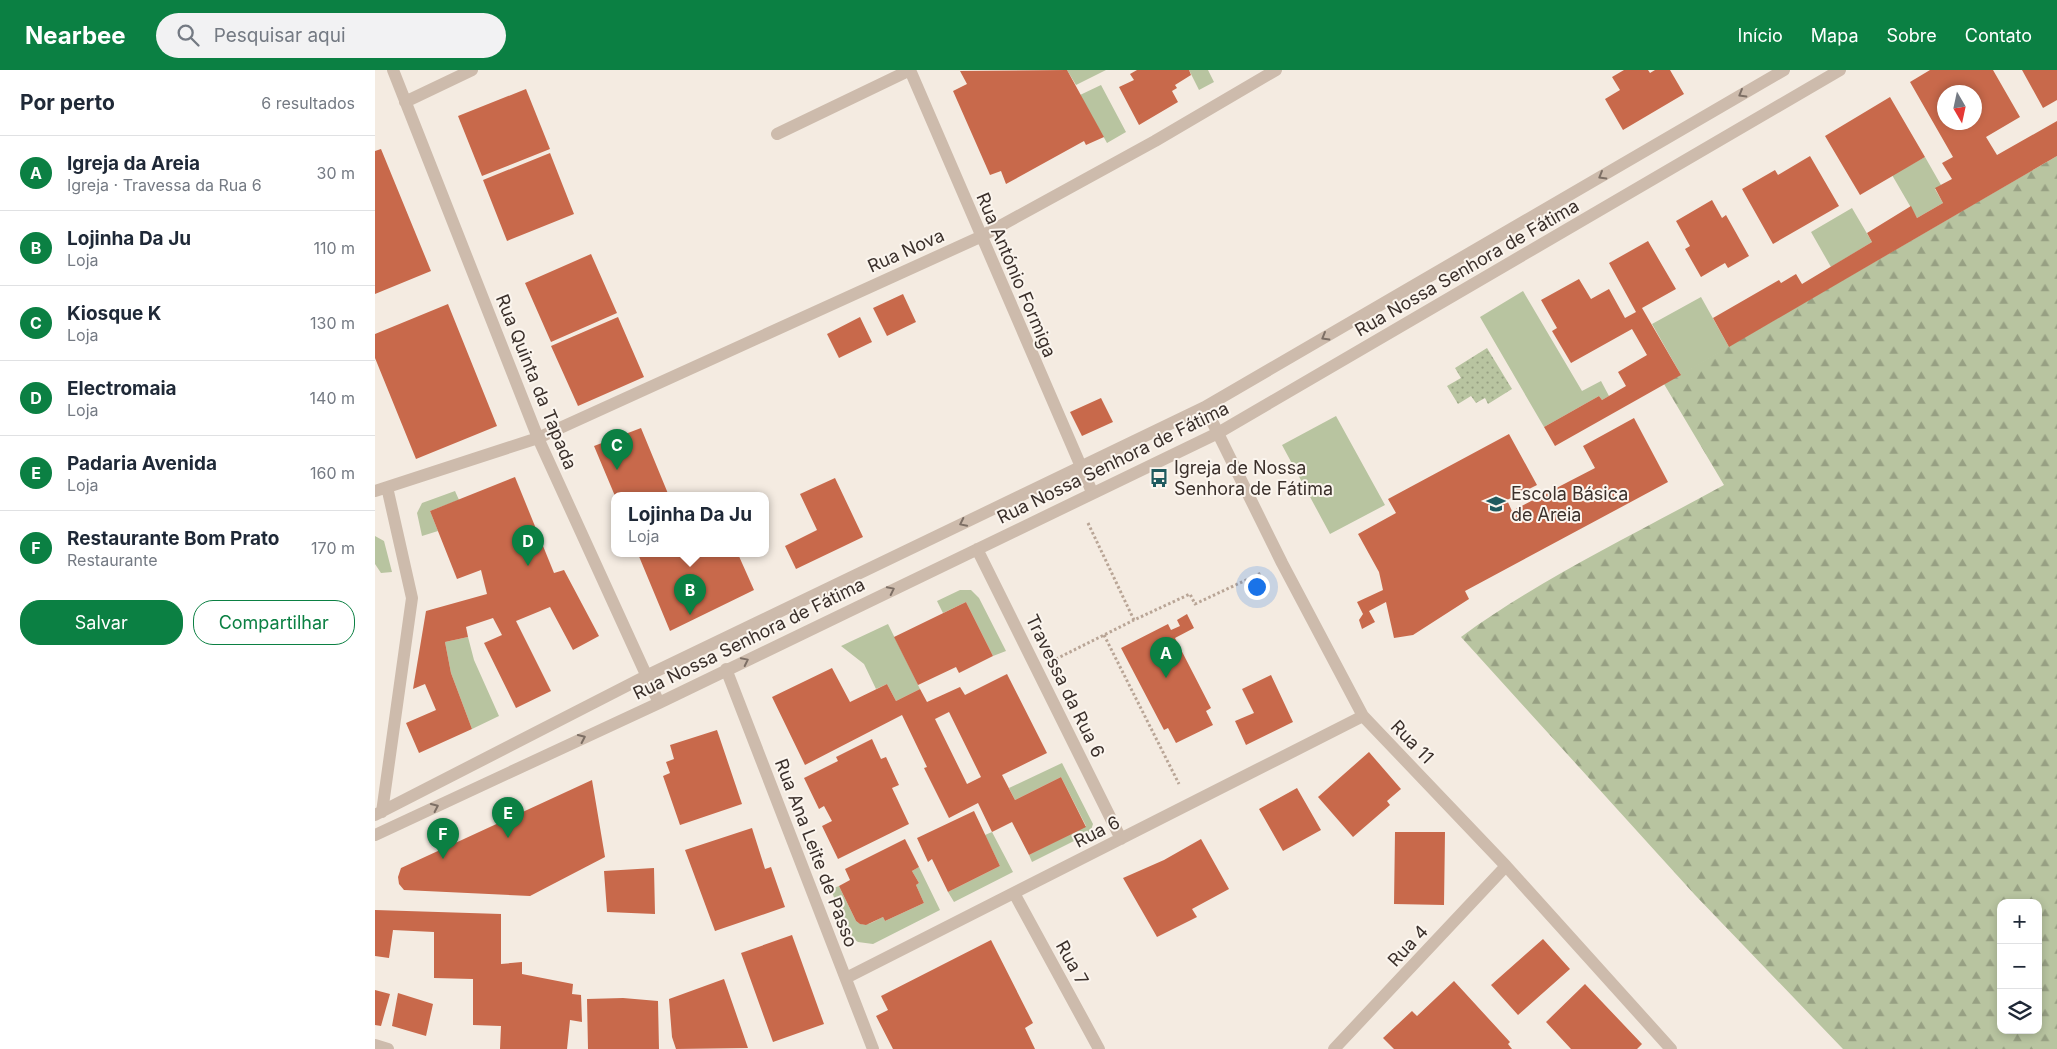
<!DOCTYPE html>
<html lang="pt">
<meta charset="utf-8">
<style>
:root{--surface:#fff;--page:#f2f2f3;--text:#1f2937;--muted:#747a83;--line:#e0e1e3;--accent:#0b8043}
body{margin:0;font-family:Inter,sans-serif;background:var(--page);color:var(--text)}
.controls{position:absolute;right:15px;bottom:15px;display:grid;overflow:hidden;border-radius:10px;box-shadow:0 2px 8px #0003}
.controls button{width:45px;height:45px;display:grid;place-items:center;padding:0;border:0;border-bottom:1px solid var(--line);background:var(--surface);color:var(--text);font:25px sans-serif}
.compass{position:absolute;left:1562px;top:15px;width:45px;height:45px;border-radius:50%;background:var(--surface);box-shadow:0 2px 8px #0003;rotate:171deg}
.you{position:absolute;left:881px;top:516px;width:18px;height:18px;margin:-12px;border:4px solid #fff;border-radius:50%;background:#1a73e8;box-shadow:0 0 0 8px #1a73e833}
.badge{display:grid;place-items:center;width:32px;height:32px;border-radius:50%;background:var(--accent);color:#fff;font-size:16px;font-weight:700}
.pin{position:absolute;translate:-50% -41px;filter:drop-shadow(0 1px 2px #0008)}
.pin::after{content:'';position:absolute;top:26px;width:18px;height:15px;background:inherit;clip-path:polygon(0 0,100% 0,50% 100%)}
.popup{position:absolute;left:236px;top:422px;width:158px;height:65px;box-sizing:border-box;display:grid;place-content:center;border-radius:10px;background:var(--surface);filter:drop-shadow(0 1px 4px #0005);font-size:16px;white-space:nowrap;color:var(--muted)}
.popup b{font-size:19px;color:var(--text)}
.popup::after{content:'';position:absolute;left:50%;top:100%;margin-left:-10px;border:10px solid transparent;border-top-color:var(--surface)}
.list{margin:0;padding:0;list-style:none}
h2{display:flex;justify-content:space-between;align-items:center;height:65px;margin:0;padding:0 20px;font-size:21px}
h2 small{font-size:16px;font-weight:400;color:var(--muted)}
.list li{display:grid;grid-template-columns:32px 1fr auto;gap:15px;align-items:center;box-sizing:border-box;height:75px;padding:0 20px;border-top:1px solid var(--line)}
.list b{display:block;font-size:19px;white-space:nowrap}
.list p{margin:0;font-size:16px;white-space:nowrap;color:var(--muted)}
.list em{font-size:16px;font-style:normal;color:var(--muted)}
.actions{display:flex;gap:10px;padding:15px 20px}
.actions a{flex:1;padding:11px 0;border:1px solid var(--accent);border-radius:20px;text-align:center;font-size:18px;color:var(--accent)}
.actions .main{background:var(--accent);color:#fff}
.icon{flex:none;width:28px;height:28px;fill:none;stroke:currentColor;stroke-width:2;stroke-linecap:round;stroke-linejoin:round}
.map{position:relative;flex:none;width:1682px;height:979px;overflow:hidden}
header{display:flex;align-items:center;gap:30px;box-sizing:border-box;height:70px;padding:0 25px;background:var(--accent);color:#fff}
header strong{font-size:24px}
nav{display:flex;gap:28px;margin-inline-start:auto;font-size:18px}
.search{width:350px;height:45px;background:var(--page);display:flex;align-items:center;gap:12px;box-sizing:border-box;padding:0 18px;border-radius:28px;color:var(--muted);font-size:19px}
main{display:flex}
aside{flex:1;background:var(--surface)}
.map>svg:first-child{display:block}
</style>
<header>
<strong>Nearbee</strong>
<div class="search"><svg class="icon" aria-label="search" viewBox="0 0 24 24"><circle cx="10" cy="10" r="6"/><path d="M15 15l6 6"/></svg>Pesquisar aqui</div>
<nav><a>Início</a><a>Mapa</a><a>Sobre</a><a>Contato</a></nav>
</header>
<main>
<aside>
<h2>Por perto<small>6 resultados</small></h2>
<ul class="list">
<li><span class="badge">A</span><div><b>Igreja da Areia</b><p>Igreja · Travessa da Rua 6</p></div><em>30 m</em></li>
<li><span class="badge">B</span><div><b>Lojinha Da Ju</b><p>Loja</p></div><em>110 m</em></li>
<li><span class="badge">C</span><div><b>Kiosque K</b><p>Loja</p></div><em>130 m</em></li>
<li><span class="badge">D</span><div><b>Electromaia</b><p>Loja</p></div><em>140 m</em></li>
<li><span class="badge">E</span><div><b>Padaria Avenida</b><p>Loja</p></div><em>160 m</em></li>
<li><span class="badge">F</span><div><b>Restaurante Bom Prato</b><p>Restaurante</p></div><em>170 m</em></li>
</ul>
<div class="actions"><a class="main">Salvar</a><a>Compartilhar</a></div>
</aside>
<div class="map">
<svg width="1682" height="979" viewBox="0 0 1682 979">
<defs>
<pattern id="forest-firs" width="22" height="20" patternUnits="userSpaceOnUse" patternTransform="scale(1.25)"><rect width="22" height="20" fill="#b8c4a0"/><path d="M5 1l3.5 6h-7zM16 11l3.5 6h-7z" fill="#97a083"/></pattern>
<pattern id="park-dots" width="8" height="8" patternUnits="userSpaceOnUse" patternTransform="scale(1.25)"><rect width="8" height="8" fill="#b8c4a0"/><path d="M2 2h.1M6 6h.1" fill="none" stroke="#97a083" stroke-width="1.8" stroke-linecap="round"/></pattern>
</defs>
<rect width="100%" height="100%" fill="#f4ebe1"/>
<path fill="#b8c4a0" d="M 692,0 L 731,0 L 701,15 Z
M 814,0 L 833,0 L 839,12 L 824,20 Z
M 726,15 L 751,62 L 732,73 L 705,25 Z
M 1550,87 L 1566,115 L 1560,119 L 1568,133 L 1542,148 L 1517,105 Z
M 1477,138 L 1497,172 L 1456,197 L 1436,162 Z
M 1148,221 L 1207,321 L 1226,311 L 1234,326 L 1227,330 L 1224,326 L 1169,357 L 1105,247 Z
M 1326,227 L 1354,277 L 1306,305 L 1277,254 Z
M 961,346 L 1010,435 L 955,464 L 907,375 Z
M 80,421 L 84,430 L 55,441 L 63,461 L 47,466 L 42,443 L 47,433 Z
M 0,466 L 9,471 L 17,502 L 6,503 L 0,494 Z
M 585,520 L 596,520 L 604,528 L 631,581 L 618,586 L 591,532 L 568,543 L 562,531 Z
M 513,554 L 545,619 L 521,631 L 512,614 L 501,619 L 489,594 L 466,576 Z
M 93,567 L 99,590 L 124,646 L 97,659 L 76,603 L 70,572 Z
M 687,693 L 718,754 L 715,763 L 657,792 L 654,785 L 711,756 L 686,707 L 640,730 L 634,718 Z
M 617,762 L 638,802 L 579,832 L 573,822 L 625,796 L 610,765 Z
M 544,797 L 565,840 L 498,874 L 483,872 L 472,864 L 456,819 L 464,816 L 481,851 C 490,859 499,851 508,847 L 510,851 L 549,833 L 541,815 L 544,813 L 537,801 Z"/>
<path fill="url(#forest-firs)" fill-rule="evenodd" d="M 1682,86 L 1682,979 L 1468,979 L 1320,825 L 1086,567 C 1167,508 1260,464 1349,415 L 1289,314 ZM 1626,833 L 1663,833 L 1663,960 L 1626,960 Z"/>
<path fill="url(#park-dots)" d="M 1112,278 L 1137,319 L 1113,334 L 1110,328 L 1101,333 L 1096,326 L 1083,334 L 1072,316 L 1086,308 L 1080,298 Z"/>
<path fill="#c8694b" fill-rule="evenodd" d="M 692,0 L 729,67 L 711,75 L 709,71 L 631,114 L 626,101 L 615,105 L 578,21 L 592,14 L 585,1 Z
M 762,0 L 814,0 L 816,5 L 800,15 L 802,18 L 797,21 L 803,32 L 764,55 L 744,17 L 759,10 L 755,4 Z
M 1249,0 L 1273,0 L 1275,3 L 1280,0 L 1295,0 L 1309,24 L 1248,60 L 1230,29 L 1245,20 L 1237,7 Z
M 1555,0 L 1618,0 L 1645,47 L 1611,67 L 1622,85 L 1682,51 L 1682,86 L 1354,277 L 1338,248 L 1404,210 L 1406,213 L 1421,204 L 1427,214 L 1497,172 L 1492,163 L 1536,136 L 1542,148 L 1568,133 L 1560,118 L 1577,109 L 1567,93 L 1578,87 L 1535,12 ZM 1570,22 L 1600,22 L 1600,52 L 1570,52 Z
M 1647,0 L 1682,0 L 1682,30 L 1668,38 Z
M 151,19 L 175,79 L 107,106 L 83,46 Z
M 1515,27 L 1550,87 L 1485,125 L 1450,66 Z
M 6,79 L 56,201 L 0,224 L 0,81 Z
M 175,83 L 199,144 L 132,171 L 108,110 Z
M 1435,86 L 1464,136 L 1398,174 L 1367,119 L 1400,100 L 1403,105 Z
M 1337,130 L 1347,148 L 1351,145 L 1374,186 L 1353,198 L 1350,193 L 1326,207 L 1310,179 L 1315,176 L 1301,151 Z
M 1273,171 L 1301,219 L 1267,238 L 1306,305 L 1180,376 L 1169,357 L 1224,326 L 1227,330 L 1251,316 L 1243,302 L 1272,285 L 1257,259 L 1196,293 L 1177,261 L 1182,258 L 1166,230 L 1204,209 L 1216,229 L 1234,219 L 1250,248 L 1261,242 L 1234,193 Z
M 216,184 L 242,243 L 176,272 L 150,213 Z
M 528,224 L 541,252 L 512,266 L 498,238 Z
M 73,234 L 122,356 L 41,389 L 0,288 L 0,264 Z
M 243,247 L 269,307 L 203,336 L 176,276 Z
M 485,247 L 497,272 L 464,288 L 452,264 Z
M 726,328 L 738,352 L 707,366 L 695,342 Z
M 1259,348 L 1293,412 L 1090,521 L 1094,529 L 1038,565 L 1019,568 L 1011,532 L 994,541 L 1000,552 L 987,559 L 984,550 L 988,544 L 982,532 L 1008,520 L 1004,502 L 983,464 L 1021,443 L 1013,429 L 1134,364 L 1162,415 L 1132,430 L 1137,441 L 1220,398 L 1208,376 Z
M 266,358 L 294,426 L 240,426 L 219,376 Z
M 140,407 L 179,503 L 189,500 L 224,566 L 198,580 L 175,537 L 141,551 L 176,621 L 141,638 L 109,573 L 127,565 L 118,548 L 91,557 L 93,567 L 70,572 L 76,603 L 97,659 L 44,683 L 31,653 L 61,640 L 50,614 L 38,619 L 51,541 L 112,524 L 106,500 L 82,509 L 55,441 Z
M 460,408 L 488,467 L 421,499 L 410,476 L 442,460 L 425,424 Z
M 263,484 L 363,484 L 379,520 L 295,561 Z
M 591,532 L 618,586 L 584,603 L 581,597 L 543,615 L 519,567 Z
M 812,544 L 819,558 L 800,568 L 836,638 L 831,641 L 838,655 L 801,673 L 793,658 L 789,660 L 746,578 L 793,554 L 796,560 L 805,556 L 802,550 Z
M 457,598 L 475,632 L 512,614 L 521,631 L 545,619 L 552,632 L 585,617 L 590,625 L 632,604 L 672,683 L 627,705 L 640,730 L 686,707 L 711,757 L 654,785 L 637,752 L 617,762 L 603,733 L 574,748 L 549,698 L 552,697 L 527,645 L 430,695 L 397,627 ZM 574,642 L 606,707 L 592,714 L 560,649 Z
M 896,605 L 918,652 L 871,675 L 860,651 L 879,643 L 867,619 Z
M 342,660 L 367,734 L 305,755 L 288,706 L 295,703 L 291,692 L 299,689 L 295,675 Z
M 497,669 L 506,689 L 511,687 L 524,715 L 517,718 L 534,754 L 463,789 L 447,756 L 457,751 L 449,736 L 444,739 L 429,708 L 463,691 L 461,687 Z
M 994,682 L 1026,719 L 1012,731 L 1015,735 L 978,767 L 943,727 Z
M 217,710 L 230,787 L 155,826 L 29,820 L 24,814 L 23,807 L 26,798 Z
M 922,718 L 946,760 L 908,781 L 884,739 Z
M 599,741 L 625,796 L 573,822 L 557,789 L 553,792 L 542,768 Z
M 377,758 L 390,799 L 396,797 L 410,837 L 340,861 L 310,780 Z
M 1020,762 L 1070,762 L 1069,835 L 1019,834 Z
M 530,769 L 544,797 L 537,801 L 544,813 L 541,815 L 549,833 L 510,851 L 508,847 L 491,855 L 485,854 L 481,851 L 464,816 L 475,810 L 470,799 Z
M 826,769 L 854,819 L 817,839 L 822,847 L 782,867 L 748,808 L 789,790 Z
M 279,798 L 280,844 L 232,842 L 229,801 Z
M 0,840 L 126,844 L 126,894 L 147,892 L 147,904 L 198,914 L 197,924 L 206,925 L 207,952 L 195,950 L 192,979 L 125,979 L 126,956 L 98,955 L 98,909 L 59,908 L 59,862 L 18,860 L 14,888 L 0,886 Z
M 417,865 L 449,954 L 398,972 L 366,883 Z
M 1168,869 L 1195,899 L 1143,945 L 1116,915 Z
M 616,870 L 658,953 L 650,958 L 660,979 L 518,979 L 501,946 L 513,940 L 506,926 Z
M 349,909 L 373,978 L 301,979 L 297,967 L 294,929 Z
M 1079,911 L 1135,972 L 1133,974 L 1137,979 L 1019,979 L 1008,968 L 1037,941 L 1042,946 Z
M 1210,914 L 1267,974 L 1262,979 L 1196,979 L 1171,952 Z
M 0,920 L 15,924 L 6,956 L 0,955 Z
M 23,923 L 58,934 L 51,966 L 17,956 Z
M 248,928 L 283,931 L 284,979 L 213,979 L 212,929 Z"/>
<g fill="none" stroke-linecap="round" stroke-linejoin="round">
<path stroke="#b9a596" stroke-width="3" stroke-dasharray="2.5 2.5" stroke-linecap="butt" d="M 713,453 L 759,550 L 815,524 L 820,534 L 886,503
M 729,565 L 804,714
M 681,589 L 759,550"/>
<path stroke="#cdbbac" stroke-width="12" d="M 18,0 L 163,368 L 284,633
M 535,0 L 717,422
M 30,32 L 97,0
M 402,64 L 535,0
M 830,337 L 907,493 L 988,646 L 1131,796 L 1296,979
M 0,421 L 163,368 L 605,167 L 780,71 L 901,0
M 602,479 L 746,769
M 351,599 L 498,979
M 7,742 L 37,528 L 12,417
M 0,745 L 271,606 L 830,337 L 1409,0
M 0,765 L 284,633 L 843,363 L 1465,0
M 639,823 L 724,979
M 471,908 L 988,646
M 0,975 L 13,979
M 959,979 L 1131,796"/>
</g>
<defs><path id="oneway-chevron" d="M-2-3.5L2.5 0L-2 3.5" fill="none" stroke-width="1.6" stroke-linecap="round" stroke-linejoin="round" transform="scale(1.25)"/></defs>
<g stroke="#7d6f65">
<use href="#oneway-chevron" transform="translate(1367 24) rotate(150)"/>
<use href="#oneway-chevron" transform="translate(1227 106) rotate(150)"/>
<use href="#oneway-chevron" transform="translate(950 267) rotate(150)"/>
<use href="#oneway-chevron" transform="translate(588 453) rotate(154)"/>
<use href="#oneway-chevron" transform="translate(516 520) rotate(-26)"/>
<use href="#oneway-chevron" transform="translate(370 591) rotate(-26)"/>
<use href="#oneway-chevron" transform="translate(207 668) rotate(-25)"/>
<use href="#oneway-chevron" transform="translate(60 737) rotate(-25)"/>
</g>
<defs>
<g id="bus-bare" transform="scale(1.5)"><path d="M-5-6H5V4H4V6H2V4H-2V6H-4V4H-5ZM-3.5-4V0h7V-4ZM-3.5 1.2v1.5H-2V1.2ZM2 1.2v1.5H3.5V1.2Z" fill="#1f5a5e" stroke="#fbf5ee" stroke-width="2.5" paint-order="stroke"/></g>
<g id="school-bare" transform="scale(1.5)"><path d="M0-5L7-2L0 1L-7-2ZM-4 1L0 2.5L4 1V4Q0 6-4 4Z" fill="#1f5a5e" stroke="#fbf5ee" stroke-width="2.5" paint-order="stroke"/></g>
</defs>
<g fill-rule="evenodd">
<use href="#bus-bare" x="784" y="408"/>
<use href="#school-bare" x="1121" y="434"/>
</g>
<g text-anchor="middle" stroke-width="4" stroke-linejoin="round" paint-order="stroke">
<g font-size="18" fill="#3b302b" stroke="#fbf5ee">
<text transform="translate(531 181) rotate(-24)" y="6">Rua Nova</text>
<text transform="translate(1092 198) rotate(-30)" y="6">Rua Nossa Senhora de Fátima</text>
<text transform="translate(641 205) rotate(67)" y="6">Rua António Formiga</text>
<text transform="translate(161 312) rotate(68)" y="6">Rua Quinta da Tapada</text>
<text transform="translate(738 393) rotate(-26)" y="6">Rua Nossa Senhora de Fátima</text>
<text transform="translate(374 569) rotate(-26)" y="6">Rua Nossa Senhora de Fátima</text>
<text transform="translate(690 616) rotate(64)" y="6">Travessa da Rua 6</text>
<text transform="translate(1037 672) rotate(46)" y="6">Rua 11</text>
<text transform="translate(722 762) rotate(-27)" y="6">Rua 6</text>
<text transform="translate(441 783) rotate(69)" y="6">Rua Ana Leite de Passo</text>
<text transform="translate(1033 876) rotate(-47)" y="6">Rua 4</text>
<text transform="translate(697 893) rotate(61)" y="6">Rua 7</text>
</g>
<g font-size="18" fill="#3b302b" stroke="#fbf5ee" text-anchor="start">
<text x="799" y="404">Igreja de Nossa<tspan x="799" dy="21">Senhora de Fátima</tspan></text>
<text x="1136" y="430">Escola Básica<tspan x="1136" dy="21">de Areia</tspan></text>
</g>
</g>
</svg>
<div class="controls">
<button>+</button>
<button>−</button>
<button><svg class="icon" aria-label="layers" viewBox="0 0 24 24"><path d="M12 4l9 5-9 5-9-5zM3 14l9 5 9-5"/></svg></button>
</div>
<svg class="compass" viewBox="-18 -18 36 36"><path d="M0-13l5 13h-10z" fill="#e53935"/><path d="M0 13l5-13h-10z" fill="#747a83"/></svg>
<div class="you"></div>
<div class="pin badge" style="left:791px;top:608px">A</div>
<div class="pin badge" style="left:315px;top:545px">B</div>
<div class="popup"><b>Lojinha Da Ju</b>Loja</div>
<div class="pin badge" style="left:242px;top:400px">C</div>
<div class="pin badge" style="left:153px;top:496px">D</div>
<div class="pin badge" style="left:133px;top:768px">E</div>
<div class="pin badge" style="left:68px;top:789px">F</div>
</div>
</main>
